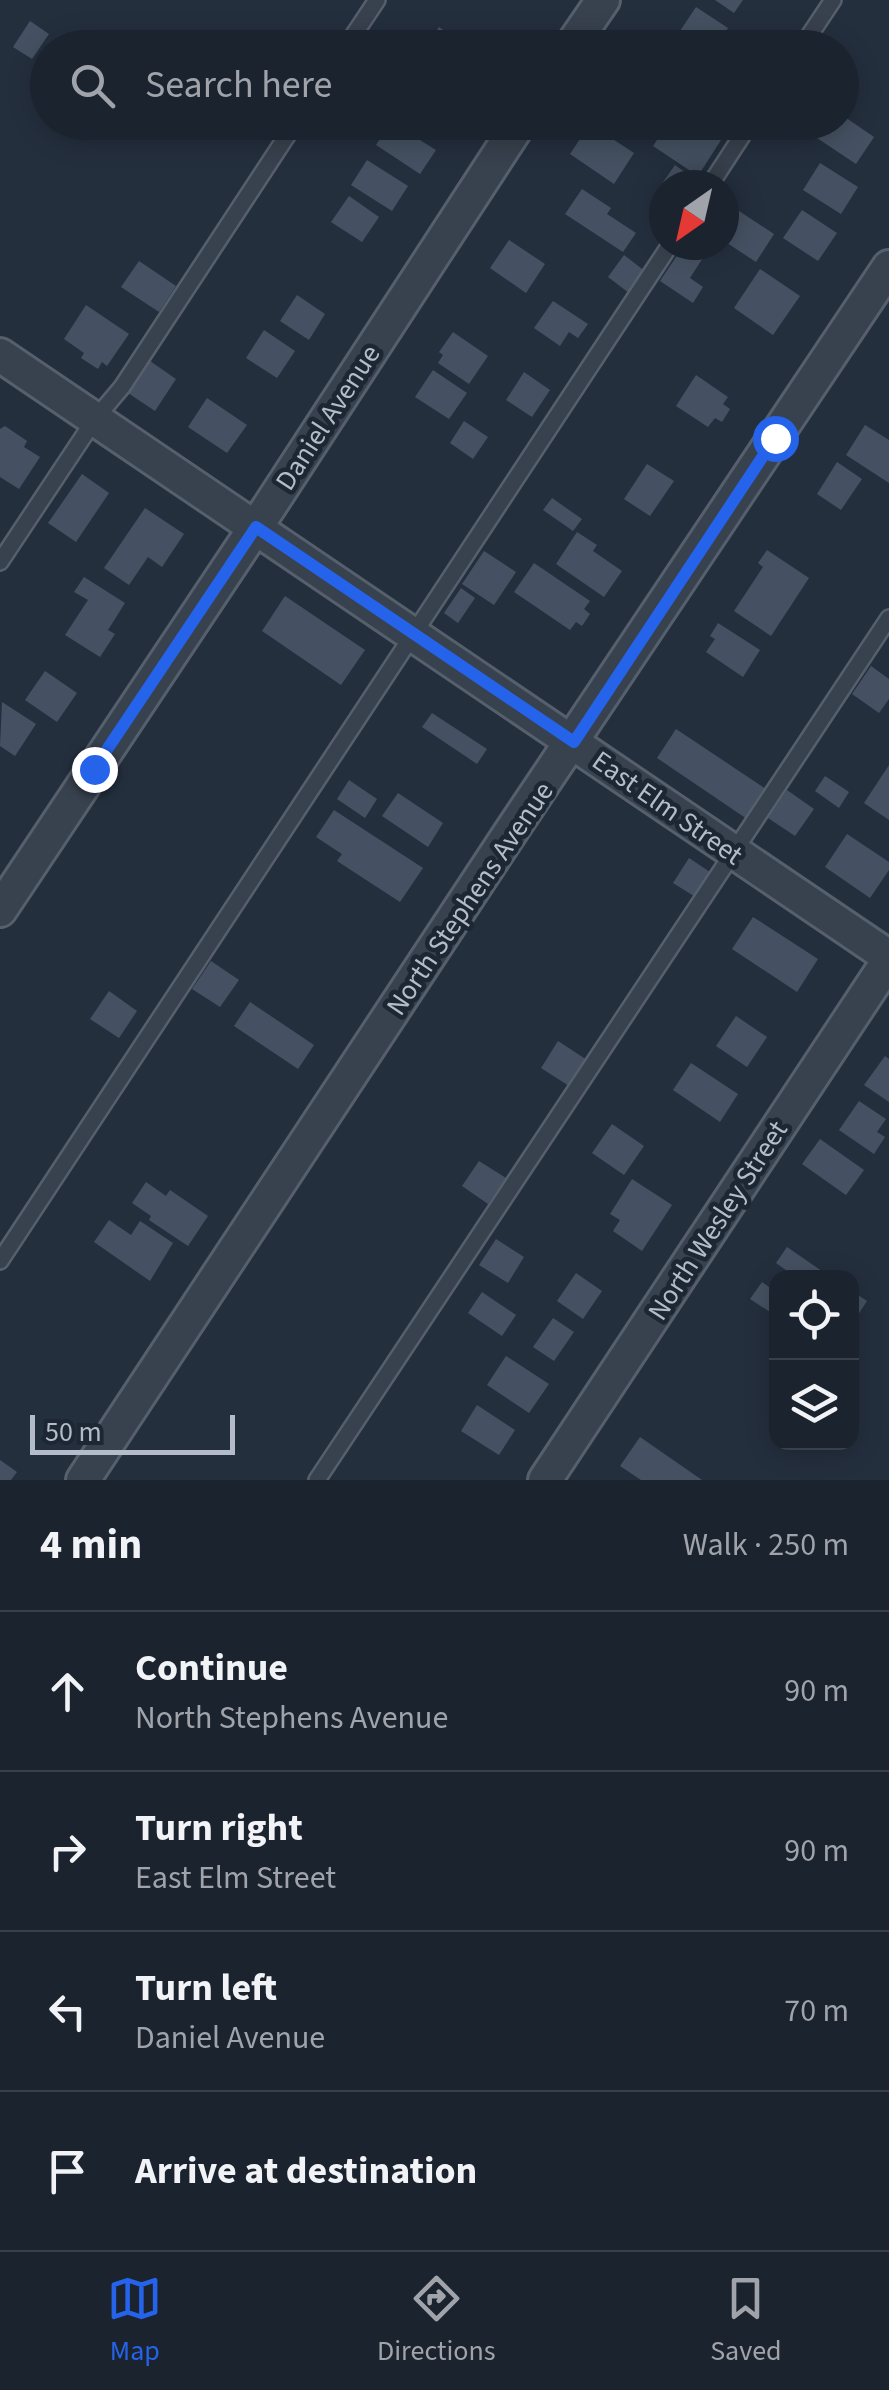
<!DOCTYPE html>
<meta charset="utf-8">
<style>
:root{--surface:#1b232e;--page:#242b36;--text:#f1f3f6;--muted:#a0a4aa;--line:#39404a;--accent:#2563eb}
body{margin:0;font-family:"Source Sans 3",sans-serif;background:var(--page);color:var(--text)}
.controls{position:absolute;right:30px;bottom:30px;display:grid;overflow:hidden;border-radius:20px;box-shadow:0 5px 25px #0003}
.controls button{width:90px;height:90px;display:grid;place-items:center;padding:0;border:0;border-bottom:2px solid var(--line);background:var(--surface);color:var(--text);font:50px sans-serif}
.compass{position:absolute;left:649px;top:170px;width:90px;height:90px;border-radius:50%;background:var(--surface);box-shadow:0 5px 25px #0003;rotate:214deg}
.scale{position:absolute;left:30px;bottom:25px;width:205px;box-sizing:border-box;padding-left:10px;border:5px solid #b4bcc9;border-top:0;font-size:28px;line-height:35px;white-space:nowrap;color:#b4bcc9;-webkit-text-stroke:8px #1d2633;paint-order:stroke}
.stop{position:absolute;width:30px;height:30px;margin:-22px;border:8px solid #2563eb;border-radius:50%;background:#fff}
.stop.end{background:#2563eb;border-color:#fff;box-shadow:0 2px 10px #0008}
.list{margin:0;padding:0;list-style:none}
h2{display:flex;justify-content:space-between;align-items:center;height:130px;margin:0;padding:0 40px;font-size:42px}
h2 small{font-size:32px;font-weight:400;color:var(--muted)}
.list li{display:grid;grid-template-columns:65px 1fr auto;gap:30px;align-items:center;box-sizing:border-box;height:160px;padding:0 40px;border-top:2px solid var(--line)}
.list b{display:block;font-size:38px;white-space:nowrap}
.list p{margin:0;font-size:32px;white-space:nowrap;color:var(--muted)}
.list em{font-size:32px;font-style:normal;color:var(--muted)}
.icon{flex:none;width:55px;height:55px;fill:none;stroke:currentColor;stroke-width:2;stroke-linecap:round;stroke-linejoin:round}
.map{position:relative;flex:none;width:889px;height:1480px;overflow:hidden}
.search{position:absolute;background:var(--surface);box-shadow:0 5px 25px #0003;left:30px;right:30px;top:30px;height:110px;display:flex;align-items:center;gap:25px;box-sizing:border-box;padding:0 35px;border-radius:55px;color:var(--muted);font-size:38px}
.sheet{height:770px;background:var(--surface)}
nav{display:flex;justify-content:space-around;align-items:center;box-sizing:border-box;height:140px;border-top:2px solid var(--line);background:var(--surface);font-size:28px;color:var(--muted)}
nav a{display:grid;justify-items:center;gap:5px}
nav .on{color:var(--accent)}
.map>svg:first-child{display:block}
</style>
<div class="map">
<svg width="889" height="1480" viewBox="0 0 889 1480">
<rect width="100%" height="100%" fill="#242f3e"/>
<path fill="#455162" d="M 715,0 L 743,0 L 734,13 Z
M 696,7 L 728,28 L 718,43 L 725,48 L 692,48 L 676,37 Z
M 30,21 L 49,34 L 32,59 L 13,47 Z
M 439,27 L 469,48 L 425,48 Z
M 842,115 L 874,137 L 856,164 L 817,138 L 827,122 L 842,122 Z
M 391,122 L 436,150 L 420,174 L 376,145 Z
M 614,122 L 652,122 L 640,140 Z
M 669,122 L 695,122 L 721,140 L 698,176 L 653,146 Z
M 590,124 L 634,153 L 614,184 L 570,154 Z
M 367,160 L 408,186 L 392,211 L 351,185 Z
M 820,163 L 858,187 L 841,214 L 803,190 Z
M 675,165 L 703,185 L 664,185 L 664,198 L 656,192 Z
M 582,189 L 611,208 L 607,214 L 636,233 L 623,252 L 565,214 Z
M 349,196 L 379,217 L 362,242 L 331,222 Z
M 802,210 L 837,233 L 818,261 L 783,238 Z
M 739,211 L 774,234 L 756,262 L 724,241 L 724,233 Z
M 509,240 L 545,264 L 526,293 L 490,268 Z
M 684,245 L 701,245 L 708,250 L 690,278 L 703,287 L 693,303 L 660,281 Z
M 624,255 L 646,272 L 629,293 L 608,277 Z
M 139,261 L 176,286 L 159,312 L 121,287 Z
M 760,269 L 800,296 L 773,335 L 734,308 Z
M 297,295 L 325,314 L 309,340 L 280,321 Z
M 553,301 L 588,324 L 578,338 L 569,332 L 560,346 L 534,328 Z
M 86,305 L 129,334 L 107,366 L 102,362 L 98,369 L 81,358 L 84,353 L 64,339 Z
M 264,330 L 295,351 L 277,378 L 246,358 Z
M 453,332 L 488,356 L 469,384 L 438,363 L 443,355 L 439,352 Z
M 150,361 L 176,379 L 155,411 L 128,393 Z
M 433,370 L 467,393 L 449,419 L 415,397 Z
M 524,372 L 550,390 L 532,417 L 506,400 Z
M 696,375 L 728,397 L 723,404 L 730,409 L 722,422 L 715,418 L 708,427 L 676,406 Z
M 207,398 L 247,425 L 227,453 L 188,427 Z
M 464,421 L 488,437 L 473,459 L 450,443 Z
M 865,425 L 889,440 L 889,483 L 846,455 Z
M 5,426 L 27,441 L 24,447 L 40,457 L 19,489 L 0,477 L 0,429 Z
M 837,462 L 862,479 L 841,510 L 817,494 Z
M 647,464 L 674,481 L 650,516 L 624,499 Z
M 82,474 L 109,493 L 76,542 L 48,523 Z
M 552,498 L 582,519 L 573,531 L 543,510 Z
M 145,508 L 184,534 L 162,567 L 148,557 L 129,585 L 104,568 Z
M 577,532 L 597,545 L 593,551 L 622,571 L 604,597 L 556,564 Z
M 767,550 L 809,578 L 771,636 L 734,611 L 763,567 L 758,563 Z
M 484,551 L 516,572 L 494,605 L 462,584 Z
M 534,563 L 590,601 L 584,609 L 590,614 L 582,626 L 576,622 L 570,630 L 514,592 Z
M 84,577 L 125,603 L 108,630 L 115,634 L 100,657 L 65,635 L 88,600 L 74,592 Z
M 461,588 L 475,598 L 458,623 L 444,613 Z
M 285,596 L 365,650 L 341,685 L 262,631 Z
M 718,623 L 760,650 L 743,677 L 706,652 L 715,639 L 710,636 Z
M 871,666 L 889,679 L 889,699 L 879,713 L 852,694 Z
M 45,671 L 77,693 L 57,722 L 25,700 Z
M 2,702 L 36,724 L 15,756 L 0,746 Z
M 432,713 L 487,749 L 477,764 L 422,727 Z
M 676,729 L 766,789 L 747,819 L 657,758 Z
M 889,765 L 889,820 L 864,803 Z
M 825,776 L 849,792 L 839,808 L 815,791 Z
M 349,780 L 377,799 L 365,818 L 337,799 Z
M 787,790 L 814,809 L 795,836 L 768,818 Z
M 398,793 L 443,823 L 428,847 L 382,816 Z
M 334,810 L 423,868 L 400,902 L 337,861 L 342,854 L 316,837 Z
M 847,834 L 889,862 L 889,870 L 870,898 L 825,867 Z
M 689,858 L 713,874 L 697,898 L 673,883 Z
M 753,917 L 818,959 L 797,992 L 732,949 Z
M 211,961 L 239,980 L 220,1007 L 192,989 Z
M 109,991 L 137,1011 L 119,1038 L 90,1019 Z
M 250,1002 L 314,1045 L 298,1069 L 234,1026 Z
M 736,1016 L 767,1037 L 747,1067 L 716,1046 Z
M 558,1041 L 587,1060 L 569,1086 L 541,1068 Z
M 885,1056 L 889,1059 L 889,1102 L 864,1085 Z
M 691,1063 L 738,1094 L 720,1122 L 673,1090 Z
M 859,1101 L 886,1119 L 877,1132 L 885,1137 L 874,1154 L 839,1130 Z
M 612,1124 L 644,1146 L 624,1175 L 592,1153 Z
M 820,1139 L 864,1170 L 846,1195 L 802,1164 Z
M 479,1161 L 506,1178 L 488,1204 L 462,1186 Z
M 632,1179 L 672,1205 L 642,1251 L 613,1231 L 620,1220 L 610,1214 Z
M 146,1182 L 166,1196 L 170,1190 L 208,1216 L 188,1246 L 149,1220 L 151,1216 L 132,1203 Z
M 109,1220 L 131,1235 L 140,1221 L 173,1243 L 150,1281 L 94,1242 Z
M 496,1239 L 524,1257 L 508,1283 L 479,1265 Z
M 787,1247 L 832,1278 L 797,1278 L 776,1263 Z
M 576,1273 L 602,1291 L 583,1319 L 557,1301 Z
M 762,1282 L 776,1292 L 776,1316 L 750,1299 Z
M 852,1291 L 867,1301 L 856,1318 L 852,1315 Z
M 482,1292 L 516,1315 L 502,1336 L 468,1313 Z
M 553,1318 L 574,1332 L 554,1361 L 533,1347 Z
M 506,1356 L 549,1384 L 529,1413 L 487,1385 Z
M 477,1405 L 515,1430 L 499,1455 L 461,1431 Z
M 640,1437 L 702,1480 L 641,1480 L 620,1466 Z
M 0,1460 L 17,1472 L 11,1480 L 0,1480 Z"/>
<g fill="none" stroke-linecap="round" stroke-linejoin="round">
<g stroke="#565f6c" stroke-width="20">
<path id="lane" d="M 345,48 L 377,0
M 801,48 L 833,0
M 710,185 L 751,122
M 0,562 L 95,419 L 122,387 L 296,122
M 0,1261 L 670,245
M 317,1480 L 889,618"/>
</g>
<g stroke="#565f6c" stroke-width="38">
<path id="street" d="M 570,48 L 603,0
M 0,355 L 889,957
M 0,910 L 271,504 L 520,122
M 83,1480 L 512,830 L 889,267
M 545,1480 L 889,960"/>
</g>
<use href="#lane" stroke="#38414e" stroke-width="15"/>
<use href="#street" stroke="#38414e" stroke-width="32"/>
</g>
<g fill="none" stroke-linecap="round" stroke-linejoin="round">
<path stroke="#2563eb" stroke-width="12" d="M 94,769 L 256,527 L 574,742 L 775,438"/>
</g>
<g text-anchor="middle" stroke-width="9" stroke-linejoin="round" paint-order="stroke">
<g font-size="28" fill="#b4bcc9" stroke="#1d2633">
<text transform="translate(327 417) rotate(-57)" y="10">Daniel Avenue</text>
<text transform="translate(668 807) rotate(35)" y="10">East Elm Street</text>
<text transform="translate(469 898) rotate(-56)" y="10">North Stephens Avenue</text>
<text transform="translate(717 1220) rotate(-57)" y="10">North Wesley Street</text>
</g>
</g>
</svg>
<div class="controls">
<button><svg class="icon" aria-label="locate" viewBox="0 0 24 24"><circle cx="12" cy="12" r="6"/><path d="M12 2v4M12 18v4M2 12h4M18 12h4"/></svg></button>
<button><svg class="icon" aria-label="layers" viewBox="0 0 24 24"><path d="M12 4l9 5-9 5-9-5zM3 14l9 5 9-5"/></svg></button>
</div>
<svg class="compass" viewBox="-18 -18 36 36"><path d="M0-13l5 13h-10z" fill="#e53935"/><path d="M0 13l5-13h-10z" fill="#a0a4aa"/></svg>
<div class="scale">50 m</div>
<div class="stop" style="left:775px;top:438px"></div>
<div class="stop end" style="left:94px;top:769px"></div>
<div class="search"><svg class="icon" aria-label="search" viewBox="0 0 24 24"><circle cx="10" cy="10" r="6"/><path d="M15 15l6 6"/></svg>Search here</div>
</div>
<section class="sheet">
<h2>4 min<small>Walk · 250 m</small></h2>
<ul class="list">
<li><svg class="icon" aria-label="ahead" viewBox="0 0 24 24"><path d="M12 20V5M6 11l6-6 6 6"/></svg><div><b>Continue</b><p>North Stephens Avenue</p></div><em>90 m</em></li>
<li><svg class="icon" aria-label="right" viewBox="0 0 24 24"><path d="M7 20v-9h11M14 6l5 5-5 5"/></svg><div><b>Turn right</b><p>East Elm Street</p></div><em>90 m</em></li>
<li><svg class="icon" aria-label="left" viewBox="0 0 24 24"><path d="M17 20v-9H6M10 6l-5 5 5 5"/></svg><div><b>Turn left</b><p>Daniel Avenue</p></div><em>70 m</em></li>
<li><svg class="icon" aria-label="arrive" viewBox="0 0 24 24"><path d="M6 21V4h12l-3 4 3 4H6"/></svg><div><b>Arrive at destination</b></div></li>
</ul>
</section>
<nav>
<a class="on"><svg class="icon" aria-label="map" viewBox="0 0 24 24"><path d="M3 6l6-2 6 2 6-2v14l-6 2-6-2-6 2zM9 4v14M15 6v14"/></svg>Map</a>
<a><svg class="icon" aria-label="directions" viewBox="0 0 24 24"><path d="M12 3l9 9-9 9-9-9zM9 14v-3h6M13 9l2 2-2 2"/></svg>Directions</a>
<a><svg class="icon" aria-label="saved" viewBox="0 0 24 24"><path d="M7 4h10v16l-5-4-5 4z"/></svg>Saved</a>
</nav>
